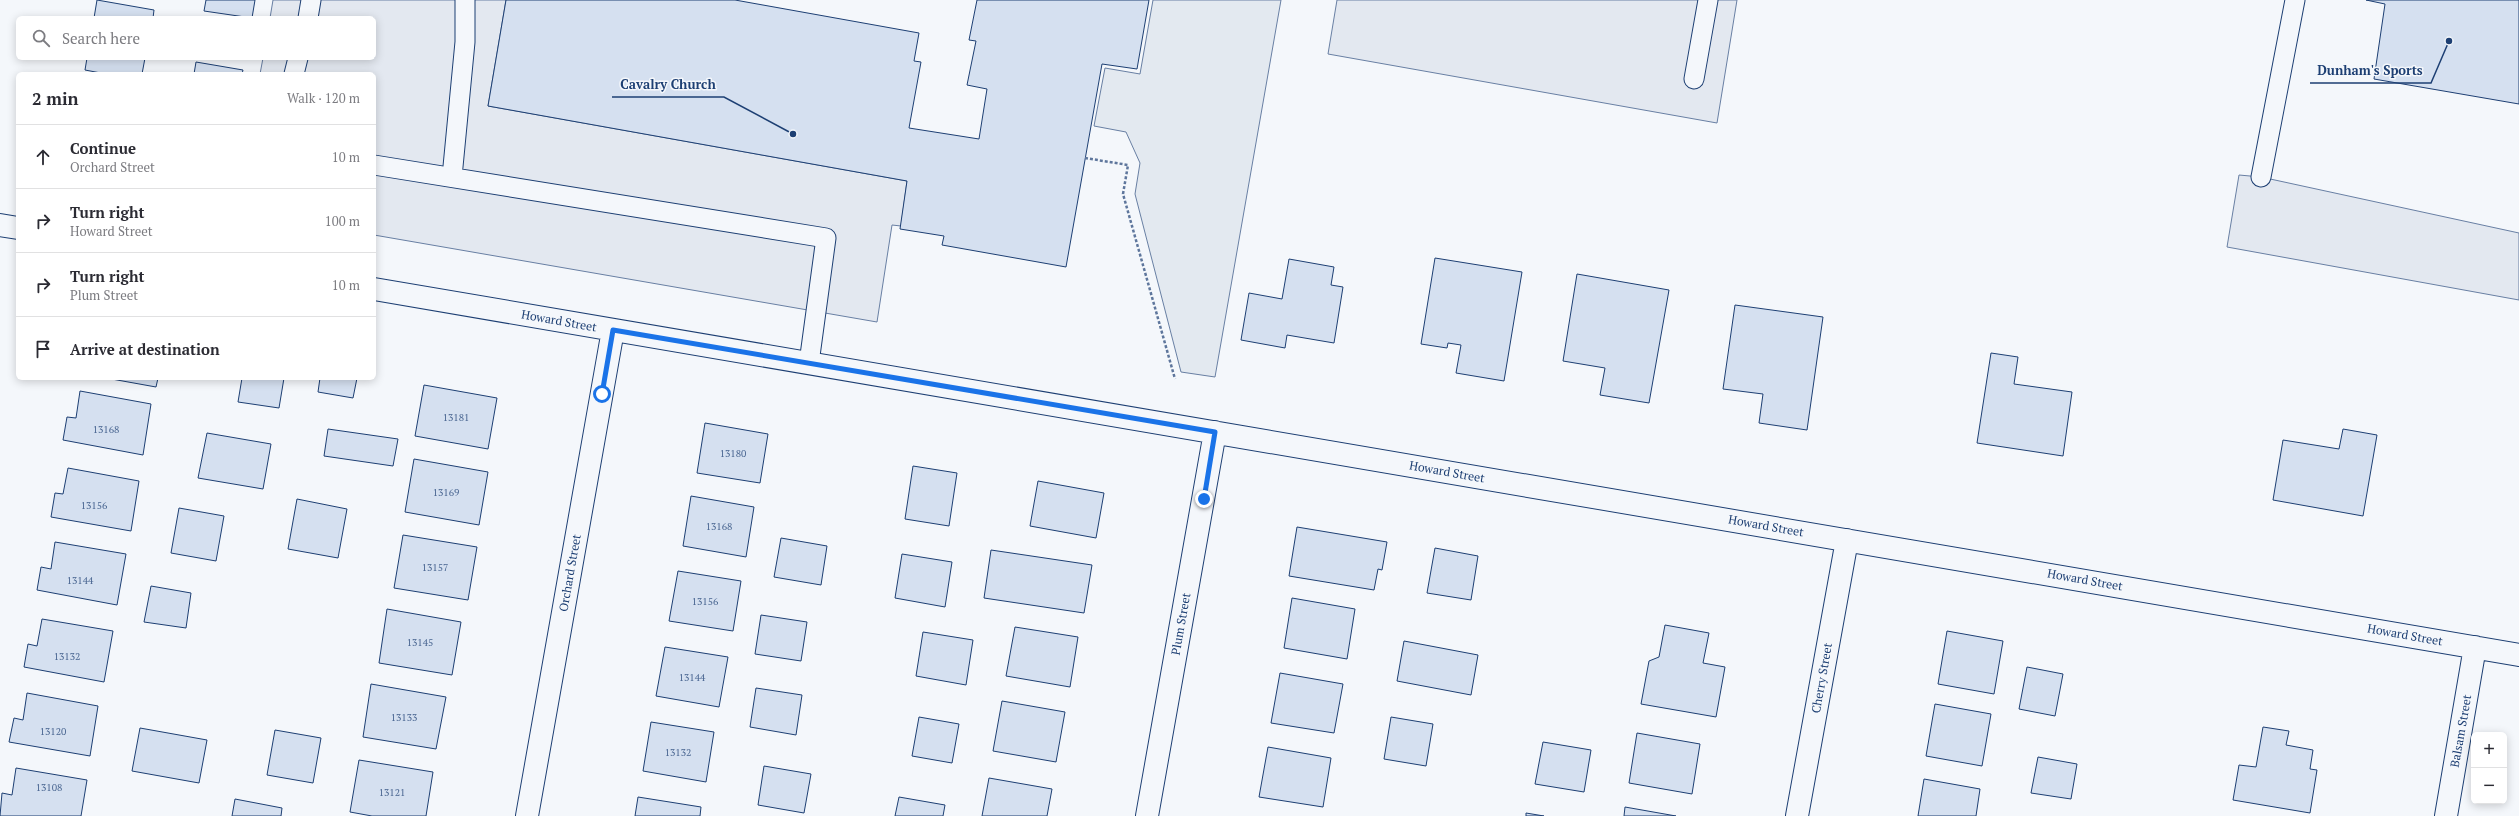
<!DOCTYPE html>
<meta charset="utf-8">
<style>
:root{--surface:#fff;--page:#f2f2f3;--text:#2b2b33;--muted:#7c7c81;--line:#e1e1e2}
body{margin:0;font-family:"PT Serif",serif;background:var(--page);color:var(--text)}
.controls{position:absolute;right:12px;bottom:12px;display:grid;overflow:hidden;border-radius:6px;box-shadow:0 2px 10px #0003}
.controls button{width:36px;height:36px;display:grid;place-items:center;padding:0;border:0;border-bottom:1px solid var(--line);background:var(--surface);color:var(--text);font:20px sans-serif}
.stop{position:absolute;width:12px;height:12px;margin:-9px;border:3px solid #1a73e8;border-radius:50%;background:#fff}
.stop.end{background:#1a73e8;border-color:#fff;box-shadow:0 1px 4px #0008}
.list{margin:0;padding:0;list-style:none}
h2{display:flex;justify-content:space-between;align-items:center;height:52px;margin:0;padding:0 16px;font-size:17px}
h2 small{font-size:13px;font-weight:400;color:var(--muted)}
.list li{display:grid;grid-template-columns:26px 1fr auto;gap:12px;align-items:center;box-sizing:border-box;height:64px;padding:0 16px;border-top:1px solid var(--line)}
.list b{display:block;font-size:15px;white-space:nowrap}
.list p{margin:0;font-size:13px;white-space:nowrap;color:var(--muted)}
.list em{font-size:13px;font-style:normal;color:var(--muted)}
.icon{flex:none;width:22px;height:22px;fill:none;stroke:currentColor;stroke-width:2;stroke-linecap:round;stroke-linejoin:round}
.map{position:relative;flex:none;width:2519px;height:816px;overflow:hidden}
.search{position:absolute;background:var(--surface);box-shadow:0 2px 10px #0003;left:16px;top:16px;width:360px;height:44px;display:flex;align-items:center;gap:10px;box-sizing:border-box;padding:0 14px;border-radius:6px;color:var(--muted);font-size:15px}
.panel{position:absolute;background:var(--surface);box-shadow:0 2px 10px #0003;left:16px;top:72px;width:360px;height:308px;border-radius:6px}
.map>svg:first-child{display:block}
</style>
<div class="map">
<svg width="2519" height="816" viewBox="0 0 2519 816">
<rect width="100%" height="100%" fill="#f4f7fb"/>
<path fill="#e3e9f0" stroke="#687fa3" d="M 1153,0 L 1281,0 L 1215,377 L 1181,372 L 1135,194 L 1140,163 L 1126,132 L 1094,126 L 1105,68 L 1140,74 Z"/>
<path fill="#e3e8f0" stroke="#687fa3" d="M 273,0 L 506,0 L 488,106 L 907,181 L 901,226 L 892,225 L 877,322 L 374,235 L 374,74 L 260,74 L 263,58 L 374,58 L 374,18 L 270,18 Z
M 1337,0 L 1737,0 L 1717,123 L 1328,54 Z
M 2239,175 L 2261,177 L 2519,233 L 2519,300 L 2227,247 Z"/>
<path fill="#d5e0f0" stroke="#1d3f73" d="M 97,0 L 154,10 L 153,18 L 94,18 Z
M 206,0 L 255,0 L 252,18 L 204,11 Z
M 506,0 L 735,0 L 919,33 L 914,61 L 921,62 L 909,128 L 979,139 L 987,89 L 967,85 L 976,41 L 969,40 L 977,0 L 1149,0 L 1137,69 L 1102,64 L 1066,267 L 942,245 L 944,236 L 900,229 L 907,181 L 488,106 Z
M 2366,0 L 2519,0 L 2519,104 L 2374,79 L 2385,4 Z
M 87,58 L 145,58 L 142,74 L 106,74 L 85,70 Z
M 196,62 L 243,70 L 242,74 L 194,74 Z
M 1435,258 L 1522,272 L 1504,381 L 1456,373 L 1461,345 L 1448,343 L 1447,348 L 1421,344 Z
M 1289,259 L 1334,267 L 1331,285 L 1343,287 L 1334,343 L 1287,335 L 1285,348 L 1241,340 L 1249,293 L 1282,299 Z
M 1577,274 L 1669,290 L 1649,403 L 1600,395 L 1605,368 L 1563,361 Z
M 1735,305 L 1823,317 L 1807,430 L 1759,423 L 1763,394 L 1723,389 Z
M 1991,353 L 2018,357 L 2014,384 L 2072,392 L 2063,456 L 1977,443 Z
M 106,378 L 158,378 L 156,387 Z
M 242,378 L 284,378 L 279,408 L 238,402 Z
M 320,378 L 357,378 L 353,398 L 318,392 Z
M 424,385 L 497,398 L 488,449 L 415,436 Z
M 80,391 L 151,404 L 143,455 L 63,440 L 67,417 L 76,418 Z
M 705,423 L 768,434 L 760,483 L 697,473 Z
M 328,429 L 398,439 L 393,466 L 324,456 Z
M 2343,429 L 2377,435 L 2363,516 L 2273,500 L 2283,440 L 2339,449 Z
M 207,433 L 271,444 L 263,489 L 198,478 Z
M 414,459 L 488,472 L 479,525 L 405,512 Z
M 913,466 L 957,473 L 949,526 L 905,519 Z
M 68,468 L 139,481 L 131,531 L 51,517 L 55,493 L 63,494 Z
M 1038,481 L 1104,493 L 1096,538 L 1030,526 Z
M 691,496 L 754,507 L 746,557 L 683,546 Z
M 297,499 L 347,509 L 338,558 L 288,549 Z
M 179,508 L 224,516 L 216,561 L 171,553 Z
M 1297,527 L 1387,542 L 1382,570 L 1378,569 L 1374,590 L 1289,576 Z
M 403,535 L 477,547 L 468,600 L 394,588 Z
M 781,538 L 827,546 L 821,585 L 774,577 Z
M 55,542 L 126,554 L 117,605 L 37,590 L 41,567 L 51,569 Z
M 1435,548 L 1478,556 L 1471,600 L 1427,593 Z
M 991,550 L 1092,565 L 1084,613 L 984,598 Z
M 902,554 L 952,562 L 945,607 L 895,598 Z
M 678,571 L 741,581 L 733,631 L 669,621 Z
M 151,586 L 191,593 L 186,628 L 144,622 Z
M 1292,598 L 1355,609 L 1347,659 L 1284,648 Z
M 387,609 L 461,622 L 452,675 L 379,663 Z
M 761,615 L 807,622 L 801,661 L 755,654 Z
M 42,619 L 113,631 L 104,682 L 24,667 L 28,644 L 37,646 Z
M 1665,625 L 1709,633 L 1703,663 L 1725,667 L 1716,717 L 1641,704 L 1649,661 L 1659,657 Z
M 1015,627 L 1078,637 L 1070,687 L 1006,676 Z
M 1947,631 L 2003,641 L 1994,694 L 1938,684 Z
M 923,632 L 973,640 L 966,685 L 916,676 Z
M 1404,641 L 1478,655 L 1471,695 L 1397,681 Z
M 665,647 L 728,657 L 719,707 L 656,696 Z
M 2027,667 L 2063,674 L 2055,716 L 2019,709 Z
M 1280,673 L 1343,684 L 1334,733 L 1271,723 Z
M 371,684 L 446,697 L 436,749 L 363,737 Z
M 756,688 L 802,695 L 796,735 L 750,727 Z
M 27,693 L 98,706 L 90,756 L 9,742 L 14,718 L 23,720 Z
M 1002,701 L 1065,712 L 1056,762 L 993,751 Z
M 1935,704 L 1991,714 L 1982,766 L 1926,756 Z
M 919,717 L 959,724 L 952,763 L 912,756 Z
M 1391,717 L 1433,724 L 1426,766 L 1384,759 Z
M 651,722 L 714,732 L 706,782 L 643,771 Z
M 2263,727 L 2289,731 L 2286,745 L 2313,750 L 2310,769 L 2317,770 L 2310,813 L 2233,800 L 2239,765 L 2256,767 Z
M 140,728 L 207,740 L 199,783 L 132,771 Z
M 275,730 L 321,738 L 313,783 L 267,775 Z
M 1637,733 L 1700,744 L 1692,794 L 1629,783 Z
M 1543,742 L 1591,750 L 1584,792 L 1535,784 Z
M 1268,747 L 1331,758 L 1323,807 L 1259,797 Z
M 2038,757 L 2077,764 L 2071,799 L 2031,793 Z
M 359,760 L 433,772 L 426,816 L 372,816 L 350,812 Z
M 764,766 L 811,774 L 804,813 L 758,805 Z
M 16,768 L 87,780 L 81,816 L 0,816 L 2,793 L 12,795 Z
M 989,778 L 1052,789 L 1047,816 L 982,816 Z
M 1924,779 L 1980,789 L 1976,816 L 1918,816 Z
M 638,797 L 701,807 L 700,816 L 635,816 Z
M 899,797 L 945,805 L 943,816 L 895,816 Z
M 235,799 L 282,808 L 281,816 L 232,816 Z
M 1625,807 L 1676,816 L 1624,816 Z
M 1526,813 L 1544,816 L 1526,816 Z"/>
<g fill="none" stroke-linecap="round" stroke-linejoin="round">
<g stroke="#1d3f73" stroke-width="21">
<path id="lane" d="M 308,18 L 311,0
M 294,74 L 298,58
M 1694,79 L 1708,0
M 374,165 L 826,238 L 809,363
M 452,177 L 465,42 L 465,0
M 2261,177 L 2295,0"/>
</g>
<g stroke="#1d3f73" stroke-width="24">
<path id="street" d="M 0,225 L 18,228
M 374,289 L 2519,655
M 527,816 L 613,330
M 1147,816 L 1215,432
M 1797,816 L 1847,540
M 2446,816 L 2475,647"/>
</g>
<path stroke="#5e769c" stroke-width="2.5" stroke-dasharray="3 2" stroke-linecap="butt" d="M 1085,158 L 1128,165 L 1123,194 L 1175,379"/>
<use href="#lane" stroke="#f4f7fb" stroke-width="19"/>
<use href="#street" stroke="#f4f7fb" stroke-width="22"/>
</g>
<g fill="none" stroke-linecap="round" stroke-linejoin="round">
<path stroke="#1a73e8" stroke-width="5" d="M 602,394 L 613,330 L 1215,432 L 1204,499"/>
</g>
<g text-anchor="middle" stroke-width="3" stroke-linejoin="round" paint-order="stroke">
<g font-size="10" fill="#4b6792">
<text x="456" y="421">13181</text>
<text x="106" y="433">13168</text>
<text x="733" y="457">13180</text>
<text x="446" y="496">13169</text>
<text x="94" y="509">13156</text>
<text x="719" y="530">13168</text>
<text x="435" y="571">13157</text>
<text x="80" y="584">13144</text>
<text x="705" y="605">13156</text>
<text x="420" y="646">13145</text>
<text x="67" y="660">13132</text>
<text x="692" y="681">13144</text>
<text x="404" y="721">13133</text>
<text x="53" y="735">13120</text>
<text x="678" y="756">13132</text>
<text x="49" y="791">13108</text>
<text x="392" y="796">13121</text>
</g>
<g font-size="12" fill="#1d3f73" stroke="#f4f7fb">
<text transform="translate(559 321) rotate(10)" y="4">Howard Street</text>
<text transform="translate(1447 472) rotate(10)" y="4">Howard Street</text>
<text transform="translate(1766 526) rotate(10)" y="4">Howard Street</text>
<text transform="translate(570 573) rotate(-80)" y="4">Orchard Street</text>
<text transform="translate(2085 580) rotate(10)" y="4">Howard Street</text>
<text transform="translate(1181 624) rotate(-80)" y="4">Plum Street</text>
<text transform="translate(2405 635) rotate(10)" y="4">Howard Street</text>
<text transform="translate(1822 678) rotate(-80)" y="4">Cherry Street</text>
<text transform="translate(2461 731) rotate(-80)" y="4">Balsam Street</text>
</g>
</g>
<path fill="none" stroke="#1d3f73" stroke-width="1.5" d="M2449 41L2431 83H2310M793 134L724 97H612"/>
<g fill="#1d3f73" stroke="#f4f7fb" stroke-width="1.5">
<circle cx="2449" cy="41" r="4"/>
<circle cx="793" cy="134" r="4"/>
</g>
<g font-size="13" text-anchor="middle" font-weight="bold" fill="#1d3f73" stroke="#f4f7fb" stroke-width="3" stroke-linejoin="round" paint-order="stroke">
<text x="2370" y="75">Dunham's Sports</text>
<text x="668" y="89">Cavalry Church</text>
</g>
</svg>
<div class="controls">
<button>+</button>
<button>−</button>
</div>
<div class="stop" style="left:602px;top:394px"></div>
<div class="stop end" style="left:1204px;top:499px"></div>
<div class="search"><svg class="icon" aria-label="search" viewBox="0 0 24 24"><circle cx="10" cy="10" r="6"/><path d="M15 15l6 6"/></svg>Search here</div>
<section class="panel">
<h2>2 min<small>Walk · 120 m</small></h2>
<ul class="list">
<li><svg class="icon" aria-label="ahead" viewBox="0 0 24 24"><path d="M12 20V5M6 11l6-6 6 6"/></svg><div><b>Continue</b><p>Orchard Street</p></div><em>10 m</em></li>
<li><svg class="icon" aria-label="right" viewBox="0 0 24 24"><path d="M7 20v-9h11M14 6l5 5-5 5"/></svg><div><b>Turn right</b><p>Howard Street</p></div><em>100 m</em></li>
<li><svg class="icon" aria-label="right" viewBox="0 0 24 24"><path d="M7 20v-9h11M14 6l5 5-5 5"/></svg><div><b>Turn right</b><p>Plum Street</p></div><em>10 m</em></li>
<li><svg class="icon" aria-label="arrive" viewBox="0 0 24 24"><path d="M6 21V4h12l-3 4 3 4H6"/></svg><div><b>Arrive at destination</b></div></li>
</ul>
</section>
</div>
